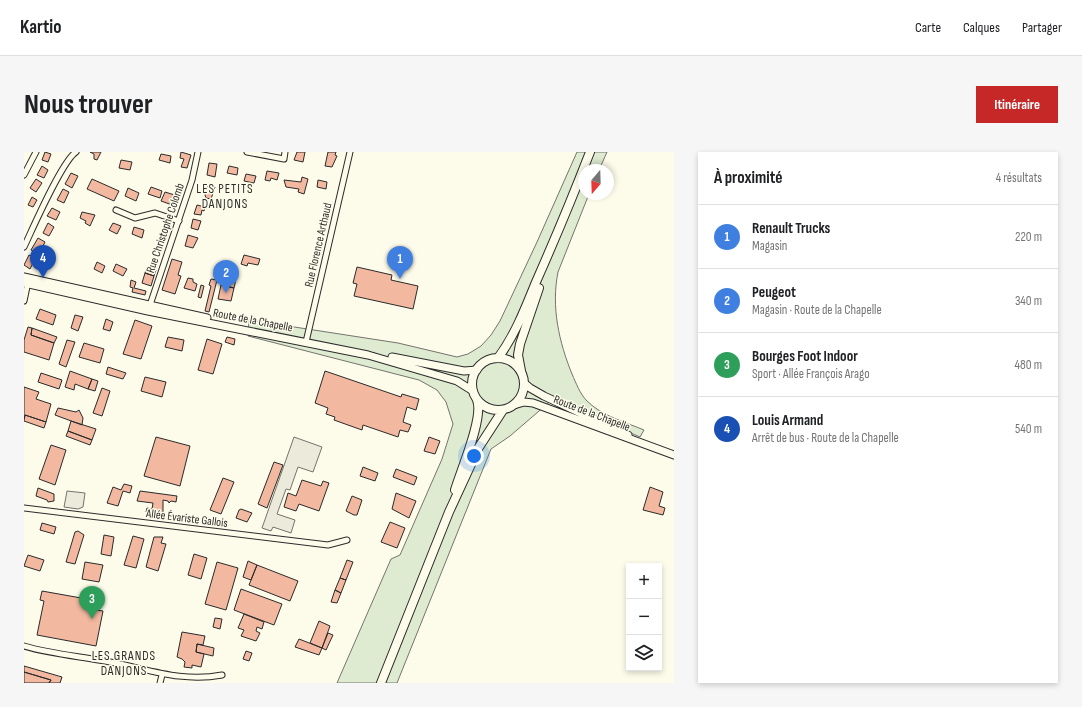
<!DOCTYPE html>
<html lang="fr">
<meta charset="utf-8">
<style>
:root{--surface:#fff;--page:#f6f6f6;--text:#202124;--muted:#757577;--line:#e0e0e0;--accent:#c62828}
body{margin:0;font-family:"Sofia Sans Condensed",sans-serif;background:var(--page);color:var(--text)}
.controls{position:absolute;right:12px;bottom:12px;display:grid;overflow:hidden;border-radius:0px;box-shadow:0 2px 6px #0003}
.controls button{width:36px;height:36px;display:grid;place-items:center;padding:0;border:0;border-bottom:1px solid var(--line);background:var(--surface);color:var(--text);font:20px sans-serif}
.compass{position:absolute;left:554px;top:12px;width:36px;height:36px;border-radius:50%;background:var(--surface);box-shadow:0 2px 6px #0003;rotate:199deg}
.you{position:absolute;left:450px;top:304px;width:14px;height:14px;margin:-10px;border:3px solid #fff;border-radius:50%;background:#1a73e8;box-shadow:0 0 0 6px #1a73e833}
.badge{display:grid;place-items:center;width:26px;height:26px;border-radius:50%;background:var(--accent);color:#fff;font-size:13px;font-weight:700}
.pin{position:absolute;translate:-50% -33px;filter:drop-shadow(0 1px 2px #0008)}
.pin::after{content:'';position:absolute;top:21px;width:14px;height:12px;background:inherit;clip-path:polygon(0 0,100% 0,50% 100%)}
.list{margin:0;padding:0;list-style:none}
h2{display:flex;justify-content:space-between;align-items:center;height:52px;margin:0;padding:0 16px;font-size:17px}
h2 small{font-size:13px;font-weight:400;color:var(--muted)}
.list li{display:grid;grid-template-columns:26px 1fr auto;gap:12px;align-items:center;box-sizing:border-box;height:64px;padding:0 16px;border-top:1px solid var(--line)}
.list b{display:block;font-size:15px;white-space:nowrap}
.list p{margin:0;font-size:13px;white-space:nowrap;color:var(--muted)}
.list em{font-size:13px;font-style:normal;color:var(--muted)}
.icon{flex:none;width:22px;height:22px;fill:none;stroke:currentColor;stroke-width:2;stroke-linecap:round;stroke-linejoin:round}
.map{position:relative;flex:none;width:650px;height:531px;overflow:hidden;border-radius:0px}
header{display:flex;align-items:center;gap:24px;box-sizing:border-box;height:56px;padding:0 20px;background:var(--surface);border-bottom:1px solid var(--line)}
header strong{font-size:19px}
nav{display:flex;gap:22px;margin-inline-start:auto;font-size:14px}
.intro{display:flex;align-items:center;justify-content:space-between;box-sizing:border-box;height:96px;padding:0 24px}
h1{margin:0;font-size:28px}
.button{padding:10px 18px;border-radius:0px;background:var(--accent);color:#fff;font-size:14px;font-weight:700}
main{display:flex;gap:24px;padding:0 24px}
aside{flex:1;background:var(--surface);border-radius:0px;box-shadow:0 2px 6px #0003}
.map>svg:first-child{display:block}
</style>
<header>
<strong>Kartio</strong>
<nav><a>Carte</a><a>Calques</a><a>Partager</a></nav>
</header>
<div class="intro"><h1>Nous trouver</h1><a class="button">Itinéraire</a></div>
<main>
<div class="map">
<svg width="650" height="531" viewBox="0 0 650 531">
<rect width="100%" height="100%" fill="#fdfbea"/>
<path fill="#deebd1" stroke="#74746e" d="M 553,0 L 583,0 L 575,18 L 560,18 L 560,42 L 565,42 L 534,120 C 527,155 535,190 548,222 C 552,231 556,242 563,249 C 578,264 601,270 620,278 L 616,285 L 529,247 L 486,284 L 467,297 L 373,531 L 313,531 L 367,407 L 376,403 L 418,307 L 429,272 L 422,250 L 413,238 L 395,228 L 224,184 L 225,168 L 374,191 L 433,205 L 444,202 L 457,194 L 467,183 L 476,169 L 513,90 Z"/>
<path fill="#eceadb" stroke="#74746e" d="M 270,285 L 298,295 L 289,320 L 274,315 L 266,338 L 262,337 L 253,362 L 271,368 L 267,381 L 249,375 L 247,379 L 238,376 Z
M 43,339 L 61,341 L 59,355 L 54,357 L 40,355 Z"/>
<path fill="#f2b8a0" stroke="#2b2b2b" d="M 21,0 L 27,2 L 24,10 L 18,8 Z
M 66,0 L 77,0 L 73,8 L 70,7 L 70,2 Z
M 157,0 L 167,3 L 163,16 L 157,15 L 160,7 L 156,6 Z
M 273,0 L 281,0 L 279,10 L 270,8 Z
M 304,0 L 312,0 L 311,3 L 313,4 L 308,15 L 301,14 Z
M 137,2 L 147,4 L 146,11 L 135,8 Z
M 97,8 L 108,10 L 106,18 L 95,16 Z
M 185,11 L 193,12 L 191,25 L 183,23 Z
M 18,14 L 24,18 L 20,26 L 13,23 Z
M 205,14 L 214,16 L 213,23 L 203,21 Z
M 243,19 L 255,21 L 253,28 L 247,26 L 246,29 L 241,28 Z
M 47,21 L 54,24 L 48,36 L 41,32 Z
M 222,22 L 232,24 L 230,31 L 220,29 Z
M 278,25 L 284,27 L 280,42 L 274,40 L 275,37 L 262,35 L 260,28 L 277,30 Z
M 12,27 L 18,31 L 12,40 L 6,36 Z
M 68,27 L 95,39 L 90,49 L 63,37 Z
M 294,28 L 303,30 L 302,37 L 293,35 Z
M 184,33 L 191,35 L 187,47 L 182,46 L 181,43 Z
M 127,35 L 138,39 L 136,46 L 124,42 Z
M 104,36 L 115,41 L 112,49 L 101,44 Z
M 39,37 L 45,40 L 40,51 L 33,48 Z
M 141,40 L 154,44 L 151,54 L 137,49 Z
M 8,45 L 13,48 L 9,55 L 4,53 Z
M 173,53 L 181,55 L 180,59 L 178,58 L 177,63 L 170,62 Z
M 28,56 L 36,60 L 32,68 L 23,64 Z
M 58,60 L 71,63 L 66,74 L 61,71 L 62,69 L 56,66 Z
M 169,67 L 177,69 L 174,78 L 167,76 Z
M 24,71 L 30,75 L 25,84 L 19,81 Z
M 89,71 L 97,74 L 93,82 L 85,78 Z
M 110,75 L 120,78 L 118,86 L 108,82 Z
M 164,83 L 174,86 L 169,96 L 161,94 Z
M 14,86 L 21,90 L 15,102 L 7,98 Z
M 5,103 L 16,108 L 13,113 L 9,111 L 6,117 L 0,113 Z
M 220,103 L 236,107 L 234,113 L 224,111 L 223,114 L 217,112 Z
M 148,107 L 158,110 L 154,123 L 157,124 L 151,142 L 138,138 Z
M 73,110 L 81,114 L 78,121 L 70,117 Z
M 92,112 L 103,117 L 99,124 L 89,119 Z
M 126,114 L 132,118 L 130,124 L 121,121 L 123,115 L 125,116 Z
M 333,115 L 368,123 L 367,128 L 394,134 L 389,157 L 330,144 L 333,132 L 329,131 Z
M 200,120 L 213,123 L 210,136 L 197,133 Z
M 121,121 L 130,124 L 127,134 L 118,131 Z
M 164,126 L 169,127 L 169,130 L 173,132 L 171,139 L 160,136 Z
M 187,127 L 193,128 L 185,160 L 181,159 L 187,134 L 185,133 Z
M 107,128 L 112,130 L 110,136 L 122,139 L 121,143 L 108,140 L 109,136 L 106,135 Z
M 177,133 L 180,134 L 177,146 L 174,145 Z
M 197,133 L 210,136 L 207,149 L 194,147 Z
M 16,157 L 32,163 L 29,173 L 12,167 Z
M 51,163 L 59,165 L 54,179 L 47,176 Z
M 82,167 L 89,170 L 86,179 L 79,177 Z
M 111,168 L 128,174 L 117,207 L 99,202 Z
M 4,175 L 8,176 L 7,183 L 30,191 L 25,208 L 0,200 L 0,188 Z
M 8,176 L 33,185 L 30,191 L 7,183 Z
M 144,185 L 160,188 L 158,199 L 141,195 Z
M 203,185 L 211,187 L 210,193 L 201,190 Z
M 183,187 L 198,192 L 189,222 L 174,218 Z
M 43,188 L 51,190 L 42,215 L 35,212 Z
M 60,191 L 80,197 L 76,211 L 55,205 Z
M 84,215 L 102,221 L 99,227 L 82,222 Z
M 46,219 L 68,227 L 64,237 L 51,232 L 50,238 L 41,235 Z
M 301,219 L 377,245 L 378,242 L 395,247 L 392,258 L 383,255 L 379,270 L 387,273 L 384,280 L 376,278 L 374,285 L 339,273 L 338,278 L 310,268 L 311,265 L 302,262 L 304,256 L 291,251 Z
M 17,221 L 38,228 L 35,237 L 14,230 Z
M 121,225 L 142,230 L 138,245 L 117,239 Z
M 68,227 L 74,229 L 71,239 L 64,237 Z
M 0,235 L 15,240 L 12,247 L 27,252 L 22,270 L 1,263 L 0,267 Z
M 78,236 L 86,239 L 78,264 L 69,261 Z
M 34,256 L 52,260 L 55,258 L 59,266 L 58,273 L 31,263 Z
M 1,263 L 22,270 L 20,276 L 0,269 Z
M 47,269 L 72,277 L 68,288 L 44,279 Z
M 44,279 L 68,288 L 66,293 L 42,284 Z
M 132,285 L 166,294 L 156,334 L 120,324 Z
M 405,285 L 416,289 L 411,302 L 400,299 Z
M 27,293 L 42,298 L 31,333 L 15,327 Z
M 250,310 L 259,313 L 243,356 L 234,352 Z
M 339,315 L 354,321 L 351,329 L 336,324 Z
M 372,317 L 393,325 L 390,333 L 369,325 Z
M 199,326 L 210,330 L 197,362 L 186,358 Z
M 278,328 L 297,334 L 299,329 L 305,331 L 295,359 L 275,352 L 272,359 L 260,355 L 264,341 L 272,344 Z
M 100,332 L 108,334 L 106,341 L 99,339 L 94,354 L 83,351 L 89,335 L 97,338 Z
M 626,335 L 639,340 L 635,354 L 641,356 L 639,363 L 619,358 Z
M 14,336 L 30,342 L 30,349 L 24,350 L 23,348 L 12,344 Z
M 116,339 L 153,344 L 152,350 L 147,349 L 145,351 L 144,349 L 139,348 L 139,362 L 122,360 L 123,356 L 128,357 L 129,351 L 113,349 Z
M 372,341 L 392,349 L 385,366 L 368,357 Z
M 328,344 L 338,348 L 333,363 L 330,363 L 322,359 Z
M 217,357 L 228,361 L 223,370 L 212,366 L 215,358 Z
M 366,370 L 381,376 L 373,396 L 357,390 Z
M 18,371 L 32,375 L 30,382 L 16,378 Z
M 54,379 L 60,383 L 51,412 L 42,410 L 51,380 Z
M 80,383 L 90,385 L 87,404 L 77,402 Z
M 109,384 L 120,387 L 112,416 L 100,413 Z
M 130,385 L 139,385 L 137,391 L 142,392 L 134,419 L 122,415 Z
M 170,402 L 183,406 L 177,427 L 164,423 Z
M 4,403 L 20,408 L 16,419 L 0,414 Z
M 323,408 L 329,410 L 322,428 L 316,426 Z
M 224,409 L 233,413 L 227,428 L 219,425 Z
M 61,410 L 79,413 L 75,430 L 58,427 Z
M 193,410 L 214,416 L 202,458 L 181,452 Z
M 233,413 L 274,429 L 266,449 L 225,433 Z
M 316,426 L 322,428 L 317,441 L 311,438 Z
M 217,437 L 258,452 L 250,473 L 210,458 Z
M 311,438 L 317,441 L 313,451 L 307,450 Z
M 18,439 L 74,449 L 72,458 L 79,459 L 72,494 L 13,483 L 20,449 L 16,448 Z
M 220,462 L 240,470 L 238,477 L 233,475 L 232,479 L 236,481 L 232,489 L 217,484 L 220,478 L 214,476 Z
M 191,466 L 198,467 L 196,477 L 189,475 Z
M 295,469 L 306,474 L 298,496 L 286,491 Z
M 158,480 L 181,484 L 179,493 L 173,492 L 172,500 L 180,502 L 177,515 L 168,513 L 168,516 L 160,515 L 161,510 L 158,507 L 153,505 Z
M 304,481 L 309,483 L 302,498 L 298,496 Z
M 275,487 L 298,496 L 295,503 L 271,495 Z
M 173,492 L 190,496 L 189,504 L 172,500 Z
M 222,499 L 228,501 L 225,509 L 219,507 Z
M 0,514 L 38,525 L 36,531 L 25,531 L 27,528 L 0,520 Z
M 0,520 L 27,528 L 25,531 L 0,531 Z"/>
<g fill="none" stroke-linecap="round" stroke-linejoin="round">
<g stroke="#2b2b2b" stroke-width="7">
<path id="minor" d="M 223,0 L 260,7 L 261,0
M 0,23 L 12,0
M 92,58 L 111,66 L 131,61 L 155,69
M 0,95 C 9,76 38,9 52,0
M 0,149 L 4,130
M 125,156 L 168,28 L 174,0
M 282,190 L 326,0
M 0,356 L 304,393 L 323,388
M 0,494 C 27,502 54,504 81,509 C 122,516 156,531 198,523
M 136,531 L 138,523"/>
</g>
<g stroke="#2b2b2b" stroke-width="9">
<path id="secondary" d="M 0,125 L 183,166
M 0,131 L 124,159 L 344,203 L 433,229 L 449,239
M 368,205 L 440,219 L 453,218
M 500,231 L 506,236 L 520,244 L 604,283
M 490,253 L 500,250 L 509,251 L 650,303"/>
</g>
<g stroke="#2b2b2b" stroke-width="10">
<path id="primary" d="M 474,206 C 491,183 501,157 512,130 C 531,87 549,44 566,0
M448 232a26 26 0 1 1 52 0a26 26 0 1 1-52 0Z
M 497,219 L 494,203 L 496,192 L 515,136
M 431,338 C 437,318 460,265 453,248
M 357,531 L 425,360 L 455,295 L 479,258"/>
</g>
<use href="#minor" stroke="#fdfbea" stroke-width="5"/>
<use href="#secondary" stroke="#fdfbea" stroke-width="7"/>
<use href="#primary" stroke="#fdfbea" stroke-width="8"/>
</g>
<g text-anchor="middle" stroke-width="3" stroke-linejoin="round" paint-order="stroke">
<g font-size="12" fill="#2b2b2b" stroke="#fdfbea">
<text transform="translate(141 76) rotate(-71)" y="4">Rue Christophe Colomb</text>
<text transform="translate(294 93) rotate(-77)" y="4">Rue Florence Arthaud</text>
<text transform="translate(229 168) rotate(11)" y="4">Route de la Chapelle</text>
<text transform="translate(568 261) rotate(21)" y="4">Route de la Chapelle</text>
<text transform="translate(163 366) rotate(7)" y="4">Allée Évariste Gallois</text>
</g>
<g font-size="13" letter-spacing="1" fill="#2b2b2b" stroke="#fdfbea">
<text x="201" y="41">LES PETITS<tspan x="201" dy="15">DANJONS</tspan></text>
<text x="100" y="508">LES GRANDS<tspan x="100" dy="15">DANJONS</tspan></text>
</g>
</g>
</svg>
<div class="controls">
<button>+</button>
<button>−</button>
<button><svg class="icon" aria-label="layers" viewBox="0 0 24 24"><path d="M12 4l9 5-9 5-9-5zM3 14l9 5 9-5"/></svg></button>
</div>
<svg class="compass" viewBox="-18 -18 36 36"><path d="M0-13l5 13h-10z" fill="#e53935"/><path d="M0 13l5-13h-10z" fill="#757577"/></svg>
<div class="you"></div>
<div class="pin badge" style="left:376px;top:127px;background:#3f7fe0">1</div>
<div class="pin badge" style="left:202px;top:141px;background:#3f7fe0">2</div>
<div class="pin badge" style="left:68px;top:467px;background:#2e9e5b">3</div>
<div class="pin badge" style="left:19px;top:126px;background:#1a4fb4">4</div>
</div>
<aside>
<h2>À proximité<small>4 résultats</small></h2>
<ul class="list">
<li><span class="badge" style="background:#3f7fe0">1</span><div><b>Renault Trucks</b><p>Magasin</p></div><em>220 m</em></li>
<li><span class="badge" style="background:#3f7fe0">2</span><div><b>Peugeot</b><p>Magasin · Route de la Chapelle</p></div><em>340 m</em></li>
<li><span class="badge" style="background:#2e9e5b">3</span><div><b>Bourges Foot Indoor</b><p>Sport · Allée François Arago</p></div><em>480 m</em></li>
<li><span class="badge" style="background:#1a4fb4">4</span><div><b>Louis Armand</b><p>Arrêt de bus · Route de la Chapelle</p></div><em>540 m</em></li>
</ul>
</aside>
</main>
